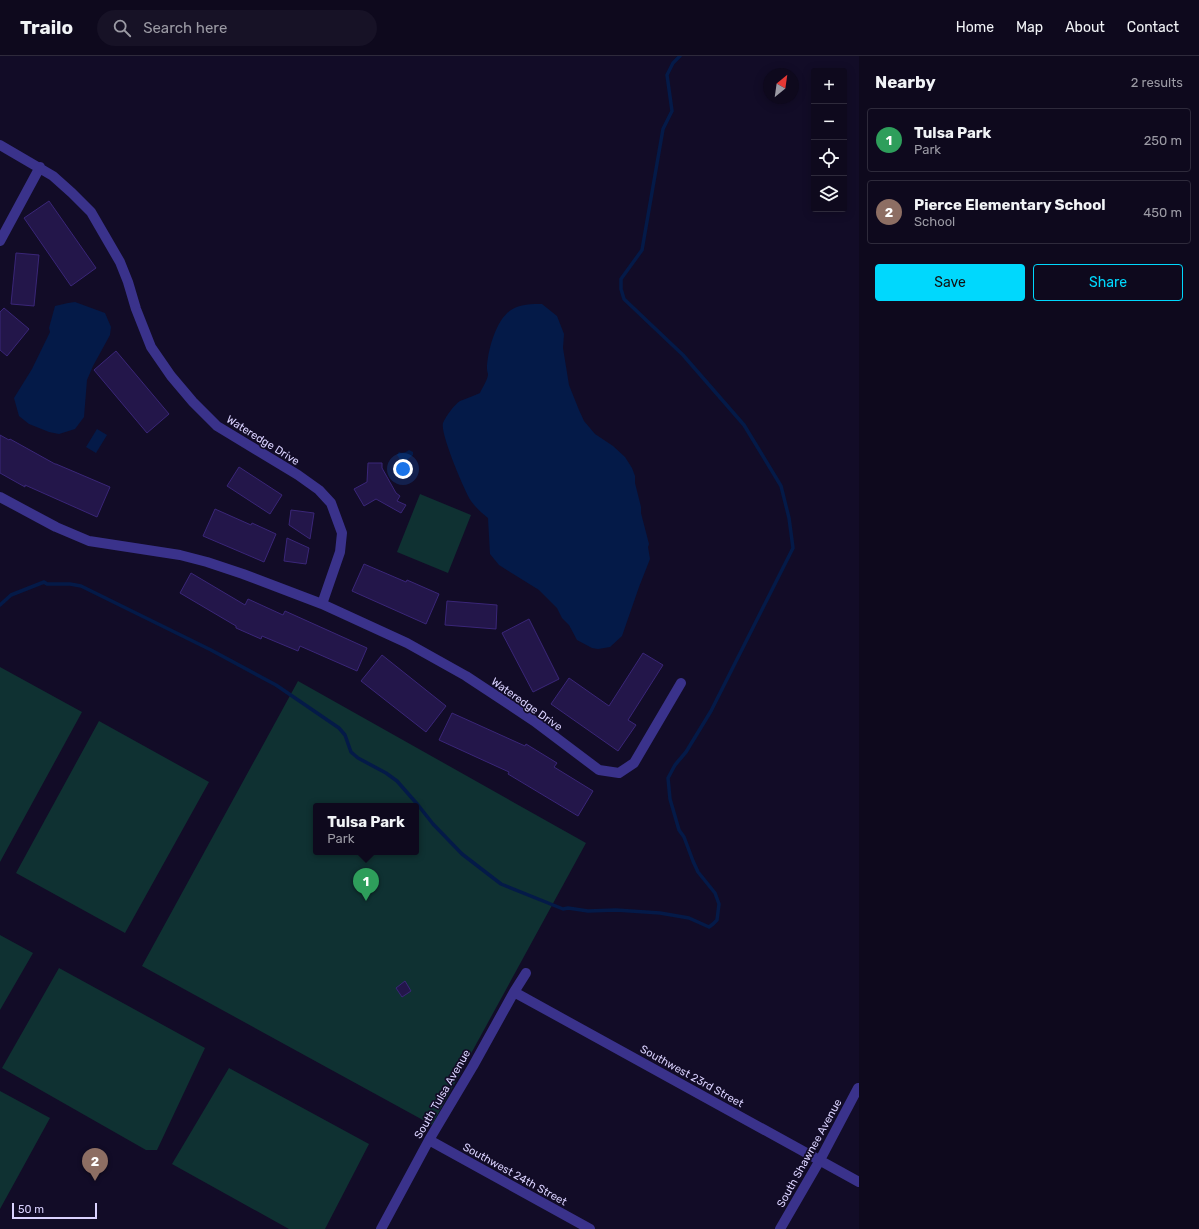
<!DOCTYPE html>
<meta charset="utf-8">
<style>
:root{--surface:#0e091d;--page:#171226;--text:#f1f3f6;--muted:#9b9aa4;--line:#2e2a3b;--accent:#00d8fd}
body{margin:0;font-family:Rubik,sans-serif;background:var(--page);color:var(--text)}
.controls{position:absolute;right:12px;top:12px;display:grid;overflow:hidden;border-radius:4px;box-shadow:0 2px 10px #0003}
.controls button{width:36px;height:36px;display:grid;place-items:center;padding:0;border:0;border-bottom:1px solid var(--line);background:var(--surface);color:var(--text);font:20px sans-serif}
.compass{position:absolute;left:763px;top:12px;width:36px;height:36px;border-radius:50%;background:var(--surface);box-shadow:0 2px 10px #0003;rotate:29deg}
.scale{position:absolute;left:12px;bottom:10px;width:85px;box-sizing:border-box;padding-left:4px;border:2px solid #dad2ff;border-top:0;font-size:11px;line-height:14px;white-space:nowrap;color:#dad2ff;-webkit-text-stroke:3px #120c27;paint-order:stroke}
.you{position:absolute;left:403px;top:413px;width:14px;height:14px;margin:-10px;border:3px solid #fff;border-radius:50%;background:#1a73e8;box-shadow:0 0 0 6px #1a73e833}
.badge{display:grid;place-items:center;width:26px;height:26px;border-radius:50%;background:var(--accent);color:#fff;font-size:13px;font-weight:700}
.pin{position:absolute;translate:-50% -33px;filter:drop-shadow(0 1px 2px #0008)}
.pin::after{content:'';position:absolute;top:21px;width:14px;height:12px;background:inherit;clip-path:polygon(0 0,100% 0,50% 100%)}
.popup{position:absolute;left:313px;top:747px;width:106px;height:52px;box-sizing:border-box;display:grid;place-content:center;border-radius:4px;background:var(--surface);filter:drop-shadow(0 1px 3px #0005);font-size:13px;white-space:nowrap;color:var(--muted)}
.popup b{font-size:15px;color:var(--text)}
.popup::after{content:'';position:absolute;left:50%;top:100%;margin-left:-8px;border:8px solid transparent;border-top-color:var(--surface)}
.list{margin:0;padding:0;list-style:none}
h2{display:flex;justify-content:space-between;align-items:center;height:52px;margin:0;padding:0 16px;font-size:17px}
h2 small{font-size:13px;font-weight:400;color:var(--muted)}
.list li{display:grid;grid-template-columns:26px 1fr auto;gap:12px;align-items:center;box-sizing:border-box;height:64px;margin:0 8px 8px;padding:0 8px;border:1px solid var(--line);border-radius:4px}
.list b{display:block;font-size:15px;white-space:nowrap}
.list p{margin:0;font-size:13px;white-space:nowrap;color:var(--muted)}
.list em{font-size:13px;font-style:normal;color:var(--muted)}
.actions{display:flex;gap:8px;padding:12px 16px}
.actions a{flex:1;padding:9px 0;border:1px solid var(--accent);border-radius:4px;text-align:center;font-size:14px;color:var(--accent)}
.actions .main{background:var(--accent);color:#111}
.icon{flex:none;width:22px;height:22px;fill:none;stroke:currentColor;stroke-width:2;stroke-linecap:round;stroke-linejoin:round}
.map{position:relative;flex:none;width:859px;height:1173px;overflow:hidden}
header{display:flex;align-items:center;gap:24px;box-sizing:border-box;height:56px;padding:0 20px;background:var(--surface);border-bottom:1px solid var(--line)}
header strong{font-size:19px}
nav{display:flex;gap:22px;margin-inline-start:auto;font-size:14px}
.search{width:280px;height:36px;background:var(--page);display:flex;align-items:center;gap:10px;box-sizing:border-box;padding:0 14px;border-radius:22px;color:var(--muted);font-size:15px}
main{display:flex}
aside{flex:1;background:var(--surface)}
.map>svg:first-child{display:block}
</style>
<header>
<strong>Trailo</strong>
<div class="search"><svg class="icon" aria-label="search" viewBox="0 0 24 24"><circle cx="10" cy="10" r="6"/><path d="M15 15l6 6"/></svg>Search here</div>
<nav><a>Home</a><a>Map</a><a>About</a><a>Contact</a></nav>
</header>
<main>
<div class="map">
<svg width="859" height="1173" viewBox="0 0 859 1173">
<rect width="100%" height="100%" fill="#120c27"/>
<path fill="#0f3132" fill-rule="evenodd" d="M 420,438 L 471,459 L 448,517 L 397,496 Z
M 0,611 L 82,656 L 0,806 Z
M 298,625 L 586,787 L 432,1069 L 142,910 ZM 316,750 L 416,750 L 416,796 L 316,796 Z
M 99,665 L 209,726 L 125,877 L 16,817 Z
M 0,879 L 33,897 L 0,954 Z
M 59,912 L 205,992 L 157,1094 L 146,1094 L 2,1012 Z
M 229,1012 L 369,1088 L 325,1173 L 289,1173 L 172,1108 Z
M 0,1035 L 50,1062 L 0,1153 Z"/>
<path fill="#041a48" d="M 75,246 L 105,257 L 111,271 L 110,279 L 93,310 L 87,324 L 84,361 L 75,373 L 59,378 L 49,376 L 29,368 L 19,360 L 14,342 L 32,313 L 50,276 L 49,272 L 55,250 L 68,247 Z
M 542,248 L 557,260 L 564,278 L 563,292 L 569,329 L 579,354 L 584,365 L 595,378 L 613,390 L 625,401 L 632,412 L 635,420 L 635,427 L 641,451 L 641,457 L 649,488 L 648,491 L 650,503 L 639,531 L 622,580 L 610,591 L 598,593 L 592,592 L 577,584 L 569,569 L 562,562 L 557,552 L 539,534 L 499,509 L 490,498 L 488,462 C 482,457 475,451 471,445 C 464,434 440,377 443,367 C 446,360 454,349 460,345 C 467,342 474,340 480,337 C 482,332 487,325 488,319 C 488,317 487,315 487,313 C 487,296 496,263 511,254 C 520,248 532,248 542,248 Z
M 97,373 L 107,379 L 96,397 L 86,391 Z
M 409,394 L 413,396 L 413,399 L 408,403 C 408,408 412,409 409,415 L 405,416 L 401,412 L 402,406 L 397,399 L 399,396 C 403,398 406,396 409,394 Z"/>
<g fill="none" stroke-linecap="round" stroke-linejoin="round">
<path stroke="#041a48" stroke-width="3.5" d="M 0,549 L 11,539 L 44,526 L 47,528 L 70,528 L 81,530 L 211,594 L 276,629 L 339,672 L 345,679 L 351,696 L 358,702 L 386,717 L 397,725 L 418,749 L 433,768 L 462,798 L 501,828 L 563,853 L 568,852 L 588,855 L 616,854 L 660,857 L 689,862 L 709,871 L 713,868 L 717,864 L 719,848 L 715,837 L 698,816 L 693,805 L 684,781 L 679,774 L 670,743 L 668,722 L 675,709 L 686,696 L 711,655 L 793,492 L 789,462 L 781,430 L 744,369 L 683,299 L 624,243 L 621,233 L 621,223 L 642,194 L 663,73 L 672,55 L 667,19 L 673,7 L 680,0"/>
</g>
<path fill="#23164a" stroke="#3a2678" d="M 49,145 L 96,212 L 71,230 L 24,162 Z
M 16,197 L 39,199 L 34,250 L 11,248 Z
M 4,252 L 29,273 L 7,300 L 0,294 L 0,256 Z
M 116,295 L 169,358 L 147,377 L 94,314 Z
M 0,379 L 9,384 L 10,383 L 55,408 L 56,408 L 110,431 L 97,461 L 25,429 L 25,431 L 0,417 Z
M 368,407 L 382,407 L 382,412 L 396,437 L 400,440 L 397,445 L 406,449 L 401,457 L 376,443 L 364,450 L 354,433 L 367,426 Z
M 239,411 L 282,439 L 270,458 L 227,430 Z
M 215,453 L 251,469 L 252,467 L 276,478 L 264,506 L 203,480 Z
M 291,454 L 314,457 L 310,483 L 289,469 Z
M 287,482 L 309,492 L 306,508 L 284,505 Z
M 364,508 L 406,526 L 407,524 L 439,538 L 426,568 L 352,535 Z
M 191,517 L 245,549 L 248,543 L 283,559 L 285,555 L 367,592 L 357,615 L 300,590 L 298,595 L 262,580 L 261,583 L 236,572 L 236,570 L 180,537 Z
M 447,545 L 497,549 L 496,573 L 445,569 Z
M 529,563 L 559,623 L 533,636 L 502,577 Z
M 643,597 L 663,609 L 628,664 L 636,669 L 618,695 L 551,648 L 569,622 L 609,650 Z
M 382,599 L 446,650 L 426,676 L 361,625 Z
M 452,657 L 525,690 L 526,688 L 557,707 L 554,711 L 593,735 L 578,760 L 508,718 L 509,716 L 439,684 Z
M 405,925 L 411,935 L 402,941 L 396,932 Z"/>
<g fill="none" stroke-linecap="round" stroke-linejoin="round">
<path stroke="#3a328b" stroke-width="10" d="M 0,89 L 53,120 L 72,137 L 91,156 L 120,206 L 128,226 L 136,253 L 151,291 L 171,320 L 193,346 L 217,370 L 298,419 L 319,434 L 331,447 L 342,477 L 340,496 L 322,548
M 0,185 L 40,111
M 0,441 L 56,471 L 89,485 L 180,499 L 207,506 L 243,518 L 322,548 L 407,587 L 466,620 L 534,665 L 599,714 L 619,717 L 634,707 L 681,627
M 514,936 L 859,1126
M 429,1084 L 590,1173
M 381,1173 L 429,1084 L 473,1010 L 514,936 L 526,917
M 780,1173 L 820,1104 L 858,1032"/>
</g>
<g text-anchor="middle" stroke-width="3.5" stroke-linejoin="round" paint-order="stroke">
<g font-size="11" fill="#dad2ff" stroke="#120c27">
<text transform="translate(263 384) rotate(32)" y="4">Wateredge Drive</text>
<text transform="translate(527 648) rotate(35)" y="4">Wateredge Drive</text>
<text transform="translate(692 1020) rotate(29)" y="4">Southwest 23rd Street</text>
<text transform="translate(442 1038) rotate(-60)" y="4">South Tulsa Avenue</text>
<text transform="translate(809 1097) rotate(-61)" y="4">South Shawnee Avenue</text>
<text transform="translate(515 1118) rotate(29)" y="4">Southwest 24th Street</text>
</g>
</g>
</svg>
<div class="controls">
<button>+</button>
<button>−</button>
<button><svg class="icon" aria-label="locate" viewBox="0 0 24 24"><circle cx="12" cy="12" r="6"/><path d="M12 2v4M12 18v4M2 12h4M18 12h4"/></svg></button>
<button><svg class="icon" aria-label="layers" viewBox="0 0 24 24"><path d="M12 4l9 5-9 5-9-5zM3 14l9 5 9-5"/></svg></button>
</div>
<svg class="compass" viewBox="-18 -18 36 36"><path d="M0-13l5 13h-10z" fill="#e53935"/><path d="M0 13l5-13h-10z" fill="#9b9aa4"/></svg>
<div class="scale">50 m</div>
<div class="you"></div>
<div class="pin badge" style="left:366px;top:845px;background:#2e9e5b">1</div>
<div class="popup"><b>Tulsa Park</b>Park</div>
<div class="pin badge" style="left:95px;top:1125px;background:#8d6e63">2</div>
</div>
<aside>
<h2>Nearby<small>2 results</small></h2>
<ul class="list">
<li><span class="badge" style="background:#2e9e5b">1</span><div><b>Tulsa Park</b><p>Park</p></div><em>250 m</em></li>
<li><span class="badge" style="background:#8d6e63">2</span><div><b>Pierce Elementary School</b><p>School</p></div><em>450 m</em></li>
</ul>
<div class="actions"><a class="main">Save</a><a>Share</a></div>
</aside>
</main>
